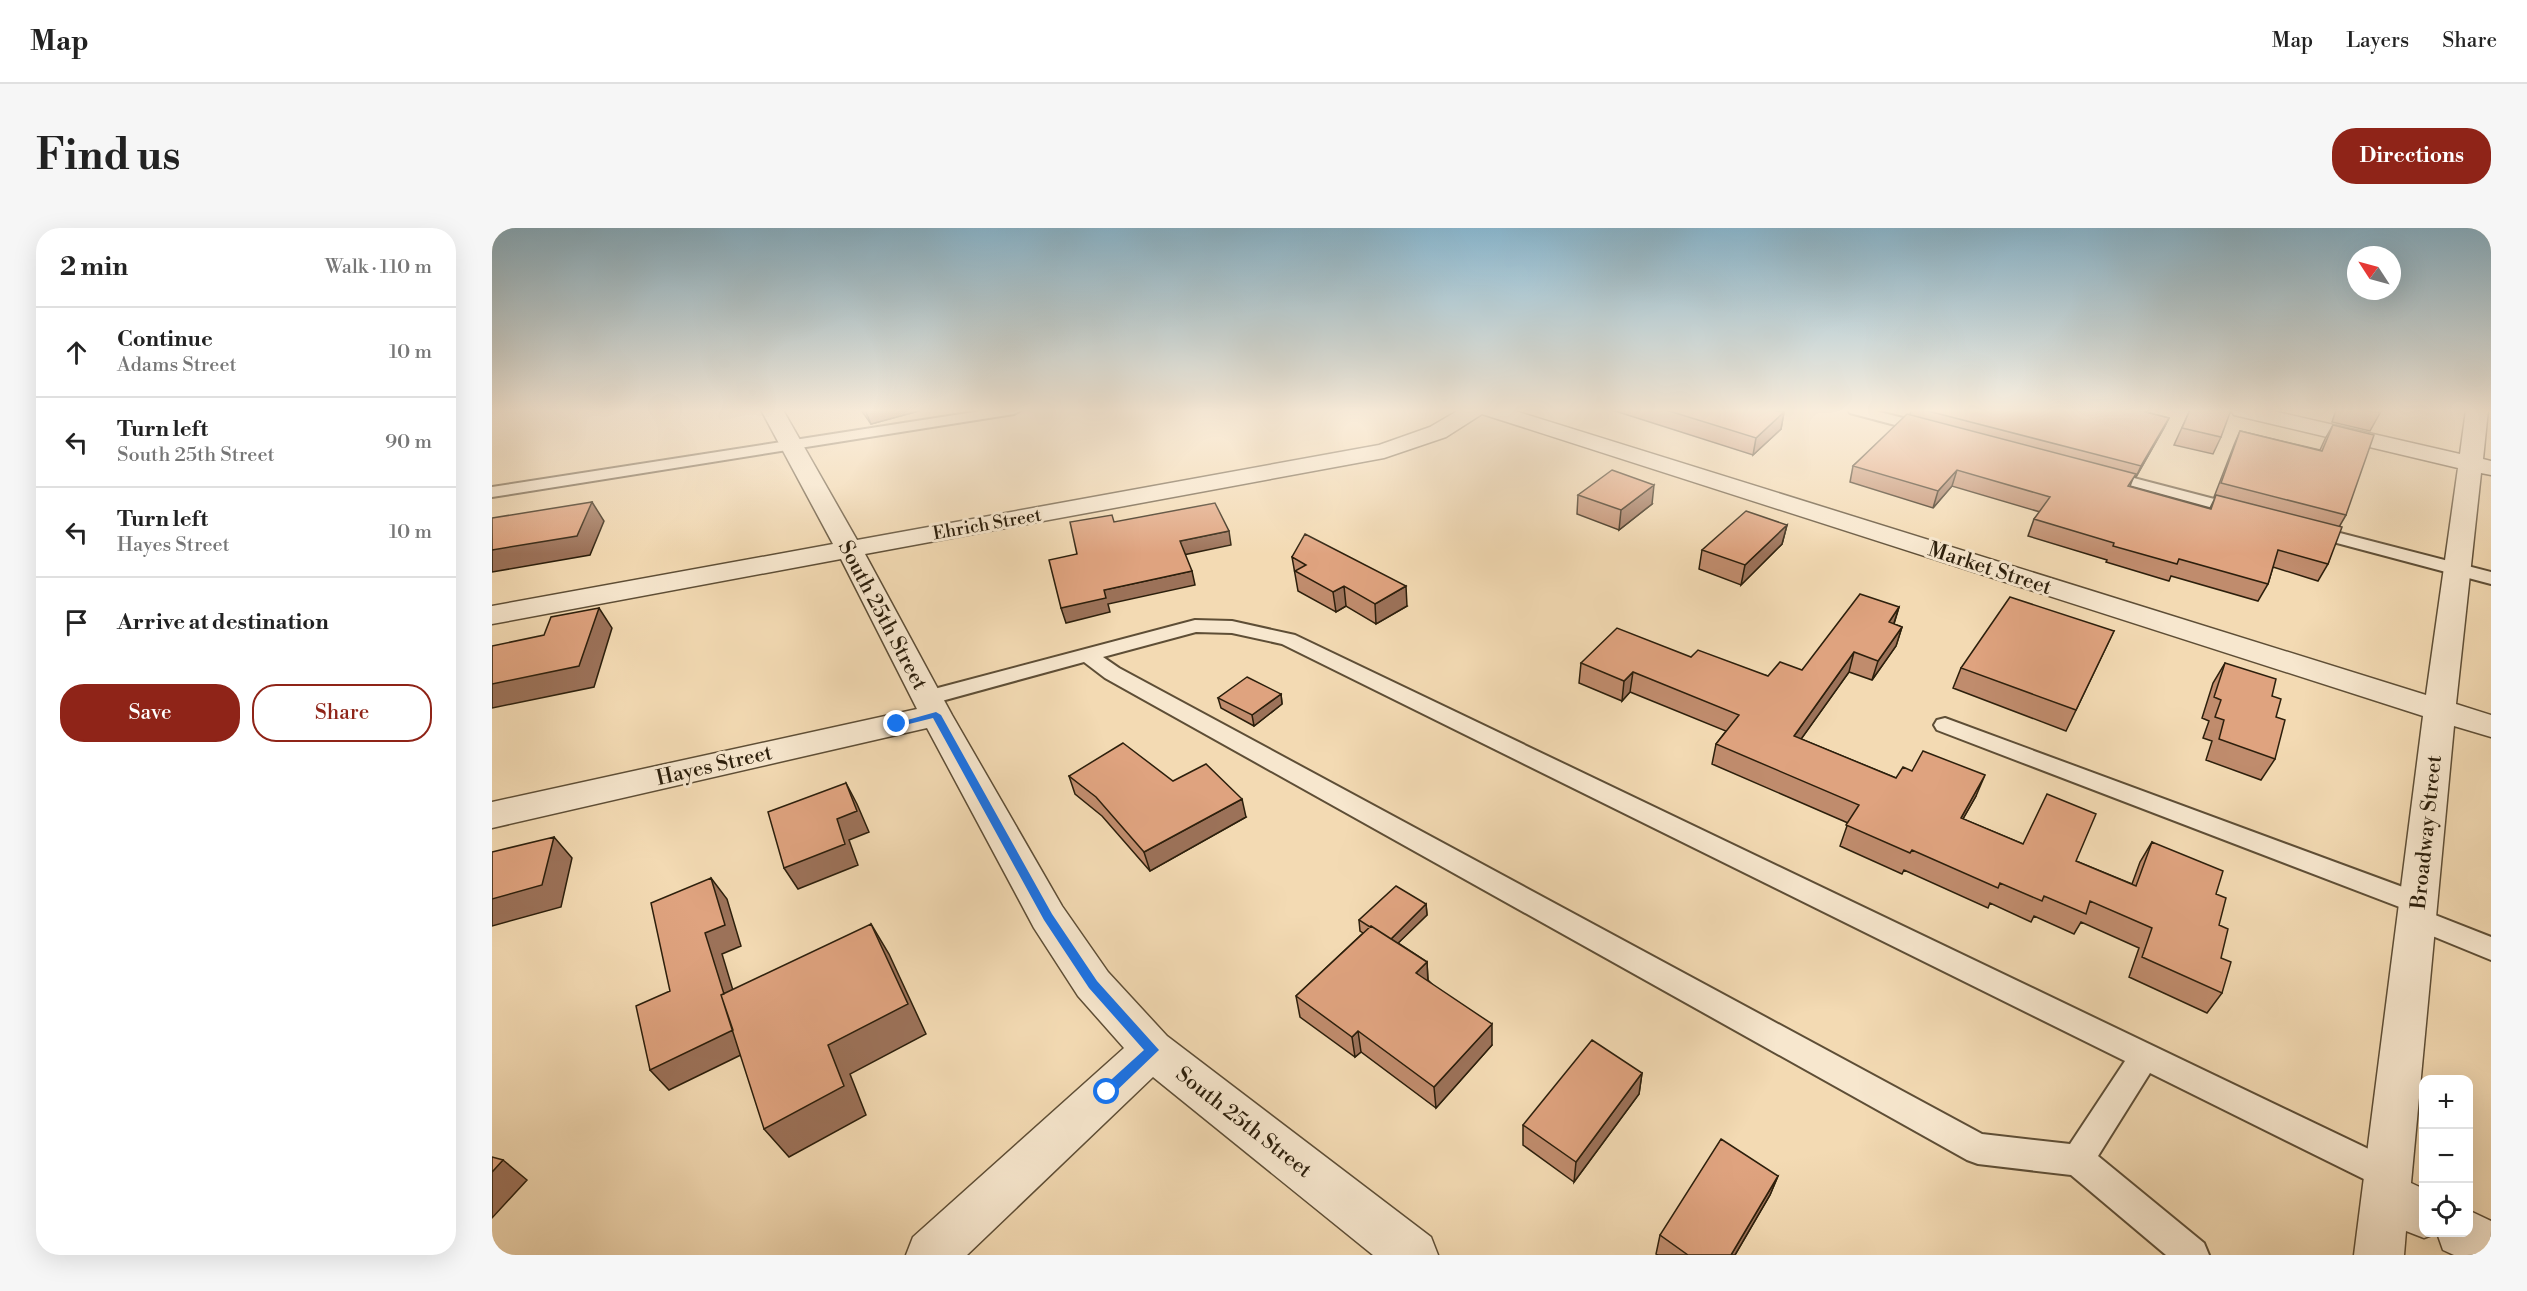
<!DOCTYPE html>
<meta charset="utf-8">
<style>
:root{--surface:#fff;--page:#f6f6f6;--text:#222;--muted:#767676;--line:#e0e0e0;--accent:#8f2418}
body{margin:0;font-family:"Libre Bodoni",serif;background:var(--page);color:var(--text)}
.controls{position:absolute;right:18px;bottom:18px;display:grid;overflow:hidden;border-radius:12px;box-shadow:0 6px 24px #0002}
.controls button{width:54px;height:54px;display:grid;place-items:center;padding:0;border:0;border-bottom:2px solid var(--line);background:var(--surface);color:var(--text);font:30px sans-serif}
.compass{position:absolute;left:1855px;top:18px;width:54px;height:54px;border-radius:50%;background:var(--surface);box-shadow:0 6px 24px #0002;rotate:306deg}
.stop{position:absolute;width:18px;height:18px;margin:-14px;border:4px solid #1a73e8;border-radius:50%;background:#fff}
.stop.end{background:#1a73e8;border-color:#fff;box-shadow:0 2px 6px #0008}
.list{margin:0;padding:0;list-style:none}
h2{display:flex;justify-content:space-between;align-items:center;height:78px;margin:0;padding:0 24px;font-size:26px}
h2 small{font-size:20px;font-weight:400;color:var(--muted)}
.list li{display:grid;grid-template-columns:39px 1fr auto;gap:18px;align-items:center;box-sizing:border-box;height:90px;padding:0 24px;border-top:2px solid var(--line)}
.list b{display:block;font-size:22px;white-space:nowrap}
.list p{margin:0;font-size:20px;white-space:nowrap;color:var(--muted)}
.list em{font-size:20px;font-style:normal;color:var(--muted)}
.actions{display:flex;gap:12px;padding:18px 24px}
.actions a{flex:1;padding:14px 0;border:2px solid var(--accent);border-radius:24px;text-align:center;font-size:21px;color:var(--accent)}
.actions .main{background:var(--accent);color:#fff}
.icon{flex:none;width:33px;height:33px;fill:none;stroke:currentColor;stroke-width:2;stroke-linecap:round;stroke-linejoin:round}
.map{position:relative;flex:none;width:1999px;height:1027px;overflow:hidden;border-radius:24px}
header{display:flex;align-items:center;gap:36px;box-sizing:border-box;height:84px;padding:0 30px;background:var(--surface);border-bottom:2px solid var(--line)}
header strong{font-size:28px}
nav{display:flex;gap:33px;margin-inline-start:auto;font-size:21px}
.intro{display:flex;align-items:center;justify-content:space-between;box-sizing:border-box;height:144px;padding:0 36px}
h1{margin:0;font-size:42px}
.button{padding:15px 27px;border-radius:24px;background:var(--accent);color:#fff;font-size:21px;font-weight:700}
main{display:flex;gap:36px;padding:0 36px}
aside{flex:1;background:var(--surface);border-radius:24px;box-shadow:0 6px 24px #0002}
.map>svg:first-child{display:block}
</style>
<header>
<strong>Map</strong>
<nav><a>Map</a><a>Layers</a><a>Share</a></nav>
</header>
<div class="intro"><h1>Find us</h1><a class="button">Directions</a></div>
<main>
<aside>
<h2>2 min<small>Walk · 110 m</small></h2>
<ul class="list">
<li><svg class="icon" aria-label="ahead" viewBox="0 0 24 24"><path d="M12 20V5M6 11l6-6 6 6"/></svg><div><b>Continue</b><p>Adams Street</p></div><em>10 m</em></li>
<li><svg class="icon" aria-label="left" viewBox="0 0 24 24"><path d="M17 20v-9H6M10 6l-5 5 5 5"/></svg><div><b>Turn left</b><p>South 25th Street</p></div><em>90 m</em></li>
<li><svg class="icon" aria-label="left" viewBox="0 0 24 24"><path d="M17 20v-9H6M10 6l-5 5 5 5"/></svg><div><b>Turn left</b><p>Hayes Street</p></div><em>10 m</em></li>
<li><svg class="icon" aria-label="arrive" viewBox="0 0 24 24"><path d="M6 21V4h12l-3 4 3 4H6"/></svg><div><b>Arrive at destination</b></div></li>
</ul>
<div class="actions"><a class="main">Save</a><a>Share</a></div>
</aside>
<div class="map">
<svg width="1999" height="1027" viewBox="0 0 1999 1027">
<rect width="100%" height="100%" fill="#f3dab3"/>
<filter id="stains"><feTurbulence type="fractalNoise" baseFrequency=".00333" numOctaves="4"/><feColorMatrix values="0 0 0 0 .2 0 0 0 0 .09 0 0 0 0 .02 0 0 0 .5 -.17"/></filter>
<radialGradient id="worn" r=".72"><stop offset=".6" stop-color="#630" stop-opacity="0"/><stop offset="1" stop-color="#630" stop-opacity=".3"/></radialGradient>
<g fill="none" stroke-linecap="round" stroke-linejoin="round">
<g stroke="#5e4e36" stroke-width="4">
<path id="service" d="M 495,182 L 529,182 L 522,186 L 0,269 L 0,259 Z
M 1356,182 L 1380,182 L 1442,198 L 1445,201 L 1437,206 L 1358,185 Z
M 1611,242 L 1753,279 L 1756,283 L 1753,287 L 1747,288 L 1605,250 L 1603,247 L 1605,244 Z
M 1817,297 L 1999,344 L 1999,356 L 1811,306 L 1808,302 L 1811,298 Z
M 703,392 L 740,393 L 803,407 L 1908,936 L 1913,947 L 1908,958 L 1897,963 L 1886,958 L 1658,845 L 1606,928 L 1712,1015 L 1717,1027 L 1674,1027 L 1579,947 L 1486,936 L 1475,932 L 613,450 L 592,434 L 435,477 L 427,475 L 424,470 L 427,465 ZM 704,404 L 740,405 L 790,416 L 1633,833 L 1578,916 L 1490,906 L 627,440 L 611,429 Z
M 1453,490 L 1935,668 L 1939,675 L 1933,683 L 1999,709 L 1999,732 L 1916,698 L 1912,691 L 1918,683 L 1445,502 L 1442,497 L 1445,492 Z"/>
</g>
<g stroke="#5e4e36" stroke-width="3">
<path id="minor" d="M 269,182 L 291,182 L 365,312 L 887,217 L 938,199 L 967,182 L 1020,182 L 1934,467 L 1966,240 L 1742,187 L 1739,182 L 1777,182 L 1968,226 L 1974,182 L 1996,182 L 1991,231 L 1999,233 L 1999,247 L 1989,245 L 1964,476 L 1999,487 L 1999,509 L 1962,498 L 1919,955 L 1932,961 L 1932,1004 L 1976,1004 L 1976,982 L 1999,993 L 1999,1027 L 1962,1027 L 1951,1022 L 1945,1005 L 1932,1010 L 1914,1003 L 1912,1027 L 1862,1027 L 1931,488 L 990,186 L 954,209 L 892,230 L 373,326 L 460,487 L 570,678 L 616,744 L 675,808 L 939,1009 L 946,1027 L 881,1027 L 661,849 L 475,1027 L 414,1027 L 421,1009 L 632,820 L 586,768 L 542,700 L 435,500 L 0,600 L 0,574 L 425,481 L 349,331 L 0,396 L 0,378 L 341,316 Z"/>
</g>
<use href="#service" fill="#f7e7ce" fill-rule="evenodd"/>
<use href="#minor" fill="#f7e7ce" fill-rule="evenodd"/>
</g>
<path fill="#c08c6d" stroke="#2c1f0c" stroke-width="1.5" d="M 369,182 L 427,182 L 427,183 L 379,196 Z
M 1120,182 L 1293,182 L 1290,184 L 1292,184 L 1289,201 L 1261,227 Z
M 1419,182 L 1646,182 L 1677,190 L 1672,200 L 1644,249 L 1642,248 L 1638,258 L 1718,280 L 1723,270 L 1722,269 L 1742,217 L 1748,203 L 1828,222 L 1833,211 L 1841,197 L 1854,287 L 1847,299 L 1836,336 L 1826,353 L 1781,339 L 1776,356 L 1766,373 L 1679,348 L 1677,353 L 1614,334 L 1615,332 L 1536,308 L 1542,291 L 1548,284 L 1460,258 L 1441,280 L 1358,254 L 1361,238 L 1418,187 Z
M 1698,182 L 1729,209 L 1721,226 L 1682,217 Z
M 1844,182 L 1889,182 L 1888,185 L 1878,203 L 1840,194 Z
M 1086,267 L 1160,276 L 1127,302 L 1085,286 Z
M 1295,297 L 1290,316 L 1249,357 L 1207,341 L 1210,322 Z
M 800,329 L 915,378 L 884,396 L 854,378 L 844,384 L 806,363 Z
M 1407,379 L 1402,396 L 1410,399 L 1404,418 L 1380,452 L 1357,444 L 1309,511 L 1404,550 L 1484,568 L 1471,591 L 1531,616 L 1584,633 L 1640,656 L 1648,634 L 1660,614 L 1724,666 L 1730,765 L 1715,785 L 1637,749 L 1647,720 L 1589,694 L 1582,706 L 1542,688 L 1539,694 L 1498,675 L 1496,680 L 1412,642 L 1410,646 L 1348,618 L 1356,595 L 1220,536 L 1224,516 L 1234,503 L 1138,464 L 1130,473 L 1087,455 L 1089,435 L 1199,429 L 1276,448 L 1310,442 Z
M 1622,403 L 1574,503 L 1461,460 L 1469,440 Z
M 1733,435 L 1780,468 L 1784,489 L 1783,531 L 1769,552 L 1714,532 L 1720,513 L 1711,510 L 1717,493 L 1710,490 L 1721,455 Z
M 789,466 L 790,476 L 762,498 L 729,480 L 726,470 Z
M 577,548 L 681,553 L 754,589 L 658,643 L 610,588 L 583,566 Z
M 934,676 L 935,687 L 906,715 L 935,734 L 936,752 L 1000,817 L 944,880 L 869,824 L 863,829 L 808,789 L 804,768 L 871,705 L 868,703 L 867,692 Z
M 1150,845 L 1147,866 L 1082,954 L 1031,917 L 1031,897 Z
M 1286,948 L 1278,967 L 1243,1027 L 1166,1027 L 1164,1026 L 1168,1007 Z"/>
<path fill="#9c7259" stroke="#2c1f0c" stroke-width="1.5" d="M 373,182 L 427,182 L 427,183 L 379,196 Z
M 1292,184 L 1289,201 L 1261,227 L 1264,210 Z
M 1677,190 L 1672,200 L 1644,249 L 1649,238 Z
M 1465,242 L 1460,258 L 1441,280 L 1446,263 Z
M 1162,257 L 1160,276 L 1127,302 L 1129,282 Z
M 100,274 L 112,293 L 98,327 L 0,344 L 0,322 Z
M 1295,297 L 1290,316 L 1249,357 L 1253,337 Z
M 737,303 L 739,317 L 691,327 L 688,313 Z
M 700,343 L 703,357 L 616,376 L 618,384 L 574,395 L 569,380 L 612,362 Z
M 852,358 L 854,378 L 844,384 L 841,364 Z
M 914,358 L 915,378 L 884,396 L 883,376 Z
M 1407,379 L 1401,398 L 1397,394 Z
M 107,380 L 120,400 L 102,459 L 0,480 L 0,456 Z
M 1410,399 L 1404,418 L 1380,452 L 1386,433 Z
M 1362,424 L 1357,444 L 1297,528 L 1302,508 Z
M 1141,444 L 1138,464 L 1130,473 L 1132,453 Z
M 789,466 L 790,476 L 762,498 L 760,487 Z
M 1493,547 L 1484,568 L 1460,610 L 1469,590 Z
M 354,555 L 365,576 L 377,604 L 357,612 L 366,637 L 306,661 L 292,640 L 345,591 Z
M 750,571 L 754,589 L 658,643 L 652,624 Z
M 62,609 L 80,630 L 69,679 L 0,698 L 0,671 Z
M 219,650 L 235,671 L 249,718 L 230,726 L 259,822 L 177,862 L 158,842 Z
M 934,676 L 935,687 L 899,722 L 898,712 Z
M 379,696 L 397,726 L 434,806 L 358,846 L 374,887 L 297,929 L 272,901 L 336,817 Z
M 935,734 L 936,755 L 924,745 Z
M 1000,796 L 1000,817 L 944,880 L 942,859 Z
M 866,803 L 869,824 L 863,829 L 860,809 Z
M 1150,845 L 1147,866 L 1082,954 L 1084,934 Z
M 11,932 L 35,952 L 0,990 L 0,944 Z
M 1286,948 L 1278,967 L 1243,1027 L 1239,1027 Z"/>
<path fill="#dfa37f" stroke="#2c1f0c" stroke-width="1.5" d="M 1174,182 L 1282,182 L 1292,184 L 1264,210 Z
M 1432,182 L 1646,182 L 1677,190 L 1649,238 Z
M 1698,182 L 1739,182 L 1729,209 L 1690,200 Z
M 1874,182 L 1889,182 L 1888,185 Z
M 1415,186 L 1644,246 L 1636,258 L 1719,281 L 1724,267 L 1850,299 L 1836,336 L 1786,322 L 1776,356 L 1687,331 L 1685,336 L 1621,318 L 1622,315 L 1542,291 L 1558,269 L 1465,242 L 1446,263 L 1361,238 Z
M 1841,197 L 1882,207 L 1854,287 L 1729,255 L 1748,203 L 1830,223 Z
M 1120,242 L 1162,257 L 1129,282 L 1086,267 Z
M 100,274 L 85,308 L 0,322 L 0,290 Z
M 723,275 L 737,303 L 688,313 L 700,343 L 612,362 L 614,370 L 569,380 L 557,332 L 585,326 L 578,294 L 620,287 L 622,294 Z
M 1254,283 L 1295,297 L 1253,337 L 1210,322 Z
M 813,306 L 914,358 L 883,376 L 852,358 L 841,364 L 803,343 L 814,337 L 800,329 Z
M 1368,366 L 1407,379 L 1397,394 L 1410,399 L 1386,433 L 1362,424 L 1302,508 L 1404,550 L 1411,539 L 1420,543 L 1431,523 L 1493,547 L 1469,590 L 1531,616 L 1555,566 L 1604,586 L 1584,633 L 1644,658 L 1660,614 L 1731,643 L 1724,666 L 1734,670 L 1727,697 L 1736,701 L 1729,730 L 1739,734 L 1730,765 L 1650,729 L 1660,700 L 1598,673 L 1594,686 L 1552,668 L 1550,673 L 1508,655 L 1506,660 L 1420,622 L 1418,625 L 1354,597 L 1367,577 L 1224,516 L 1247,487 L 1141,444 L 1132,453 L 1089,435 L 1125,400 L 1199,429 L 1206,422 L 1276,448 L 1288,434 L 1310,442 Z
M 1518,369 L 1622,403 L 1584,482 L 1469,440 Z
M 107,380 L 87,438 L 0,456 L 0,418 L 52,407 L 59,389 Z
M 1733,435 L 1784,451 L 1780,468 L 1789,471 L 1784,489 L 1793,492 L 1783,531 L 1727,511 L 1732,492 L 1723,489 L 1729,472 L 1722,469 Z
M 755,449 L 789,466 L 760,487 L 726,470 Z
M 631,515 L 681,553 L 714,536 L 750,571 L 652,624 L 604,569 L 577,548 Z
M 354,555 L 365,583 L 345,591 L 353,616 L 292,640 L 276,584 Z
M 62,609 L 50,657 L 0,671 L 0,624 Z
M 219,650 L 233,697 L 213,705 L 232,766 L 229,767 L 241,802 L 158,842 L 144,778 L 178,763 L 159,675 Z
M 904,658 L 934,676 L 899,711 L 879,698 L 878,699 L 867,692 Z
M 379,696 L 416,776 L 336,817 L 352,858 L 272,901 L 229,767 Z
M 879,698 L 935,734 L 924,745 L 1000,796 L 942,859 L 866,803 L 860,809 L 804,768 Z
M 1100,812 L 1150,845 L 1084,934 L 1031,897 Z
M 1229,911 L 1286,948 L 1239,1027 L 1196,1027 L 1168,1007 Z
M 0,929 L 11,932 L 0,944 Z"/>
<linearGradient id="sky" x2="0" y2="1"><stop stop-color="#89b7cf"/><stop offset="0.56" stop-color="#faeedd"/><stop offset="1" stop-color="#faeedd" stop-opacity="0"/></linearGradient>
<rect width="1999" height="326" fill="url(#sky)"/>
<path fill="#1a73e8" d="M 444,484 L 449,487 L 560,686 L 605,753 L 667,822 L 619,868 L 610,868 L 608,864 L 610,860 L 652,822 L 597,760 L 552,692 L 441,490 L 405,499 L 401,496 Z"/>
<g text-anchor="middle" stroke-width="6" stroke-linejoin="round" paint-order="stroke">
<g font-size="18" fill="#2c1f0c" stroke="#f7e7ce">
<text transform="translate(495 296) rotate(-10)" y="6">Ehrich Street</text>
</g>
<g font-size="21" fill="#2c1f0c" stroke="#f7e7ce">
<text transform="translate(1498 340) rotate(18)" y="7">Market Street</text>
<text transform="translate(391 387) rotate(62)" y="7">South 25th Street</text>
<text transform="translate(222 537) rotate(-13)" y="7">Hayes Street</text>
<text transform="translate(1934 604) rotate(-84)" y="7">Broadway Street</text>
<text transform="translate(752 894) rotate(38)" y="7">South 25th Street</text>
</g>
</g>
<rect width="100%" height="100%" filter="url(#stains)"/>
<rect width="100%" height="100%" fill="url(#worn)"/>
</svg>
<div class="controls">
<button>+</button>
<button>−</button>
<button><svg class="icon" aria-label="locate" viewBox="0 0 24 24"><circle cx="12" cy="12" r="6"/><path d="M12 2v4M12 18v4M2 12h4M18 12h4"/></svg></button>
</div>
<svg class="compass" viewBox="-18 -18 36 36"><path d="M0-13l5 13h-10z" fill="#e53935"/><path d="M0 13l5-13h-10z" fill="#767676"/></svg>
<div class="stop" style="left:615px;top:864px"></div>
<div class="stop end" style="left:405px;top:496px"></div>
</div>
</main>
